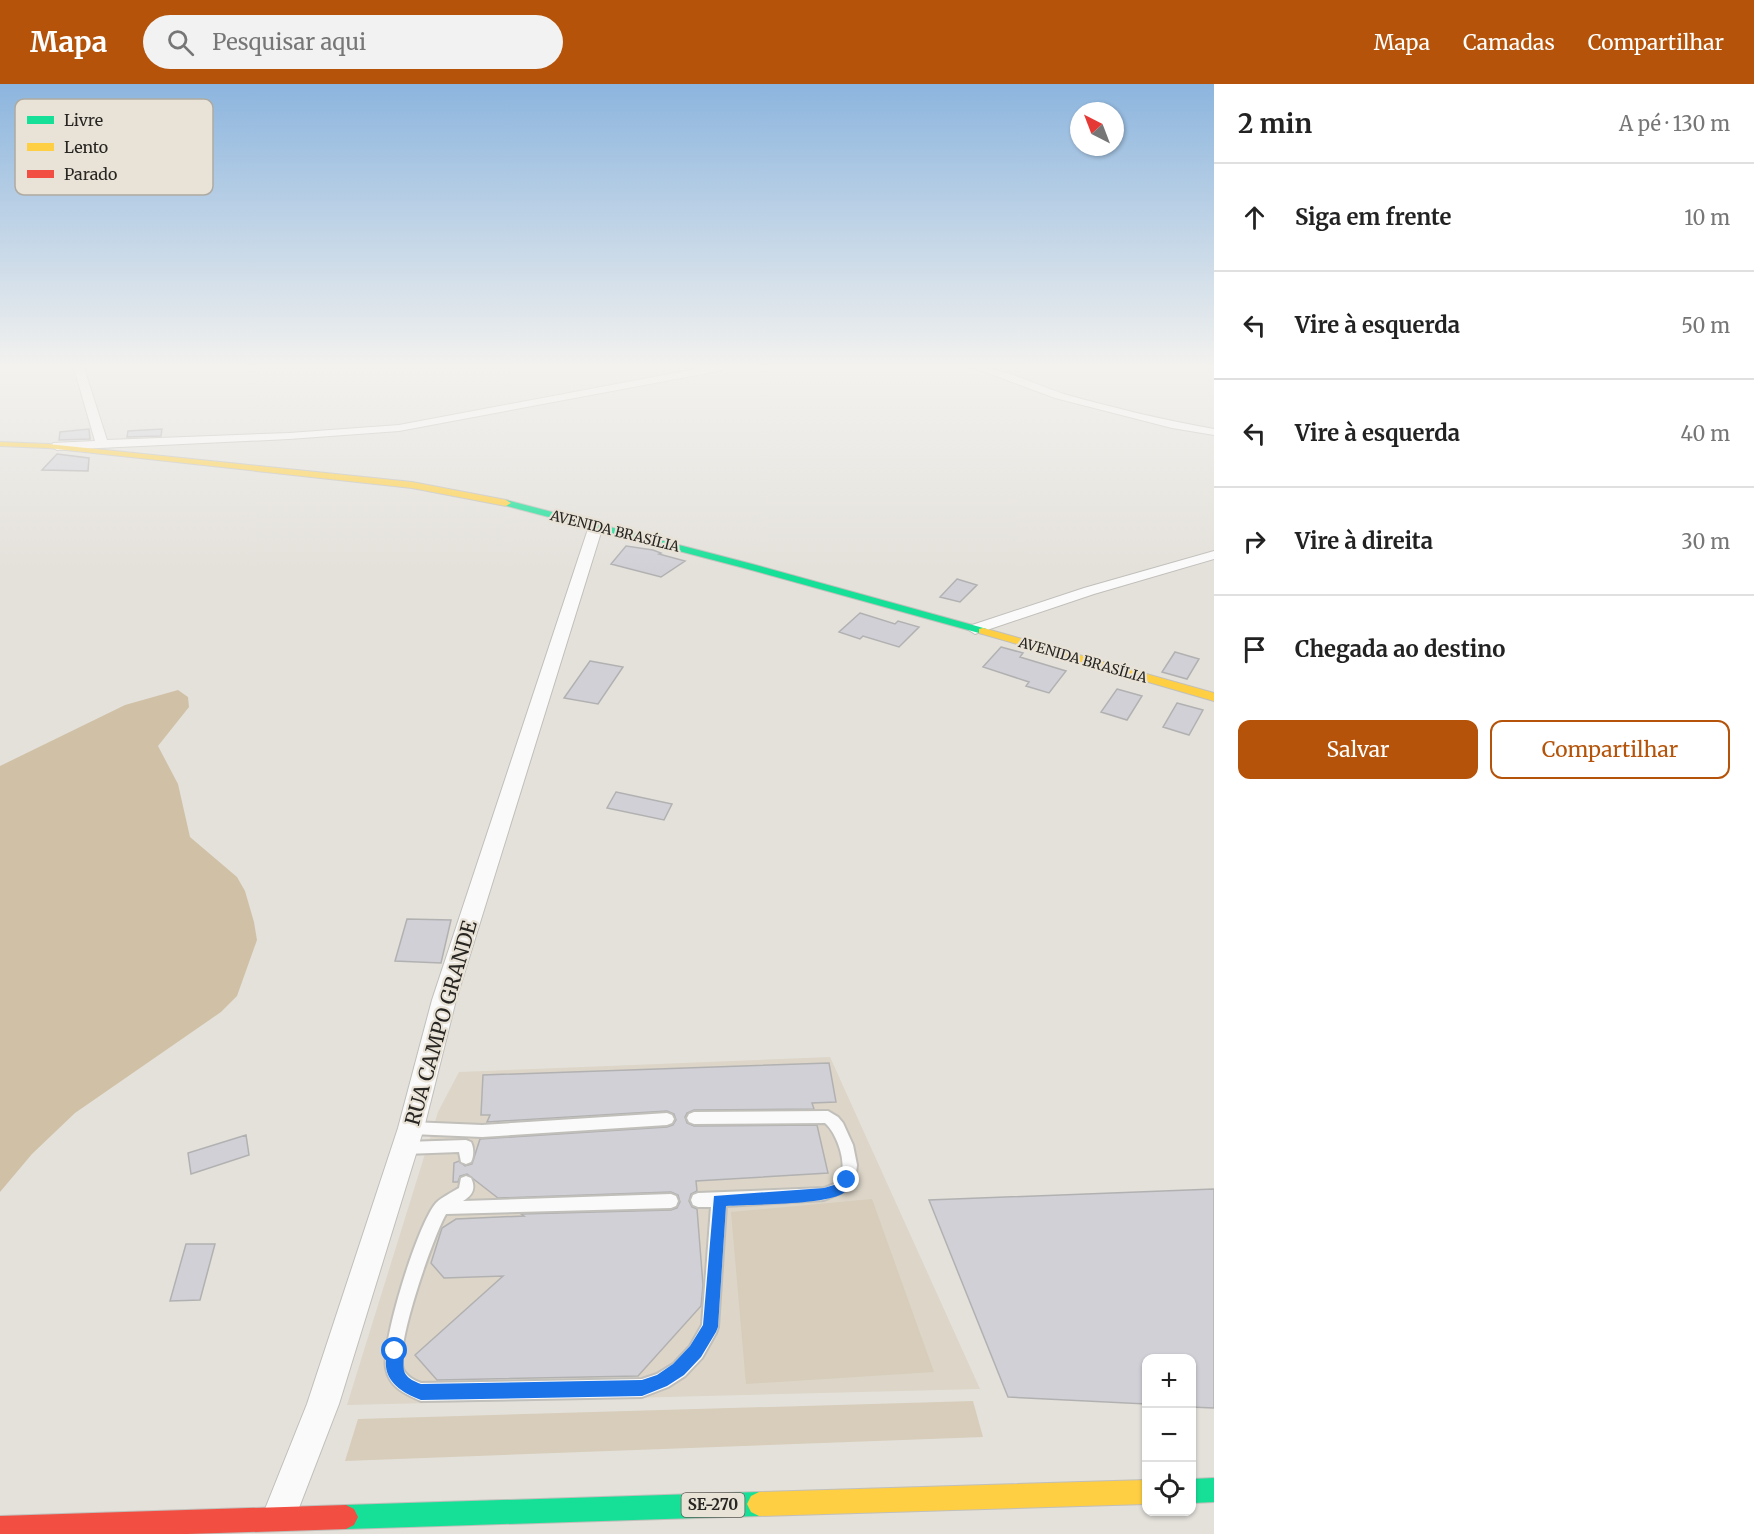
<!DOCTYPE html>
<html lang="pt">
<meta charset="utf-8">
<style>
:root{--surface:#fff;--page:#f2f2f2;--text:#222;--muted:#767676;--line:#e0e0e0;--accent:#b45309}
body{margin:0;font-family:Merriweather,serif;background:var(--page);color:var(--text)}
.controls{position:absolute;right:18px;bottom:18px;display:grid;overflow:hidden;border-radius:12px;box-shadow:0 2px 4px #0004}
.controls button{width:54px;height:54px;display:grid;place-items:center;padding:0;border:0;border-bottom:2px solid var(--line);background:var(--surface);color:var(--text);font:30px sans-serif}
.compass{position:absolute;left:1070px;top:18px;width:54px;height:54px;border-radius:50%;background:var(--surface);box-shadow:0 2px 4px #0004;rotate:318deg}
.stop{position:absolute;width:18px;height:18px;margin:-14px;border:4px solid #1a73e8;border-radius:50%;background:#fff}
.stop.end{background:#1a73e8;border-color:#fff;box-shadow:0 2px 6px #0008}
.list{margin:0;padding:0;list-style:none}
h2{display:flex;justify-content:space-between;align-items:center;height:78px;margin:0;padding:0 24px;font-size:26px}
h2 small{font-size:20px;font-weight:400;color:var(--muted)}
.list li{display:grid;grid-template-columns:39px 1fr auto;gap:18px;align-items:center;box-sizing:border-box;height:108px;padding:0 24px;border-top:2px solid var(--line)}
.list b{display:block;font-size:22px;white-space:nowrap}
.list em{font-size:20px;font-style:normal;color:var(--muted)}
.actions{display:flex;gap:12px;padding:18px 24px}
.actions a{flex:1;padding:14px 0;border:2px solid var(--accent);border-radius:12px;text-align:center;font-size:21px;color:var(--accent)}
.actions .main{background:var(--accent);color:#fff}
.icon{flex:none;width:33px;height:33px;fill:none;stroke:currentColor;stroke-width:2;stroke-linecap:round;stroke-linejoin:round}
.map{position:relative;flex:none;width:1214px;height:1450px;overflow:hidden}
header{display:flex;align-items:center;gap:36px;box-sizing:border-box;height:84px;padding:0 30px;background:var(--accent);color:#fff}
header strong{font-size:28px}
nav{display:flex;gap:33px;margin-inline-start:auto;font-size:21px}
.search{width:420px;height:54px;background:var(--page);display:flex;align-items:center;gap:15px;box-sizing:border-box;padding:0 21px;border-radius:33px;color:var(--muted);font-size:22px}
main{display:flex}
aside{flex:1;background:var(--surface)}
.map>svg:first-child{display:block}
</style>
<header>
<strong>Mapa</strong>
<div class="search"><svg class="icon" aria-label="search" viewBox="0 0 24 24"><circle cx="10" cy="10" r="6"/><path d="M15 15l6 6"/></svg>Pesquisar aqui</div>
<nav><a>Mapa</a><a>Camadas</a><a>Compartilhar</a></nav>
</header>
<main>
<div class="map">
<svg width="1214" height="1450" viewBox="0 0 1214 1450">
<rect width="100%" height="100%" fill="#e4e1db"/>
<path fill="#dcd5c8" d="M 830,973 L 980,1305 L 347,1321 L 438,1028 L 459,988 Z"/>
<path fill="#d7cdba" d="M 872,1115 L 934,1288 L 746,1300 L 731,1128 Z
M 973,1317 L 983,1353 L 345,1377 L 358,1335 Z"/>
<path fill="#d0c1a6" d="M 178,606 L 188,613 L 189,623 L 158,662 L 178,700 L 190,753 L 237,793 L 245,807 L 254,838 L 257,856 L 237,912 L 221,928 L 75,1029 L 32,1070 L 0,1108 L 0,682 L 125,621 Z"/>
<path fill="#d1d0d7" stroke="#b2b1b1" stroke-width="1.5" d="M 89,345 L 90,355 L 59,356 L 60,348 Z
M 162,345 L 161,352 L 127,353 L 128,347 Z
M 57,370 L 89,374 L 88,387 L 42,386 Z
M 626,462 L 653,466 L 661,469 L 659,470 L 685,477 L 661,493 L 611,480 Z
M 957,495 L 977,501 L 960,518 L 940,513 Z
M 860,529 L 895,540 L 898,537 L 919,543 L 899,563 L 863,552 L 860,555 L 839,548 Z
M 1001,563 L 1023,569 L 1020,573 L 1066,587 L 1049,609 L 1026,602 L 1029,598 L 983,583 Z
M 1175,568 L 1199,575 L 1187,595 L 1162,588 Z
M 590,577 L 623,583 L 598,620 L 564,614 Z
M 1117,605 L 1142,612 L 1127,636 L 1101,628 Z
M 1177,619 L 1203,626 L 1189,651 L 1163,643 Z
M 616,708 L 672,720 L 664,736 L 607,724 Z
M 407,835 L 451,836 L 441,879 L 395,877 Z
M 829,979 L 836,1018 L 812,1019 L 814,1025 L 694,1026 L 687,1029 L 685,1033 L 687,1039 L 694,1042 L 817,1041 L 828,1089 L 696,1097 L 697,1107 L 691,1110 L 689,1117 L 692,1123 L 697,1125 L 703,1201 L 701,1222 L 638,1292 L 437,1296 L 415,1271 L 503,1192 L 444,1194 L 431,1179 L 442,1144 L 456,1135 L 524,1132 L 521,1130 L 671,1126 L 677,1124 L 680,1118 L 678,1111 L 671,1108 L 498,1114 L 467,1090 L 460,1092 L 458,1098 L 453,1098 L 454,1079 L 459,1077 L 465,1082 L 472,1080 L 480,1055 L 667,1043 L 673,1041 L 676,1036 L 674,1030 L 667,1027 L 487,1038 L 490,1031 L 481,1031 L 483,991 Z
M 246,1051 L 249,1071 L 191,1090 L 188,1069 Z
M 1214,1105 L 1214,1324 L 1191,1323 L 1191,1275 L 1146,1275 L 1146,1320 L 1008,1313 L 929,1116 Z
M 186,1160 L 215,1160 L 200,1216 L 170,1217 Z"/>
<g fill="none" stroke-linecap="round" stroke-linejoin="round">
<g stroke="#c1bfba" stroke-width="4">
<path id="lane" d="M 828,1027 L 838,1033 L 843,1039 L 853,1061 L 857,1081 L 856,1089 L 848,1106 L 824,1116 L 726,1122 L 718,1243 L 716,1249 L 702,1274 L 685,1292 L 668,1303 L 642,1313 L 421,1317 C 405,1310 389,1303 386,1284 C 381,1258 418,1139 436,1119 C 442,1113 451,1109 459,1104 L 461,1094 L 466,1092 L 471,1094 C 476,1104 473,1111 463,1117 L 671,1110 L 676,1112 L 678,1117 L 676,1122 L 671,1124 L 446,1130 C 433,1153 394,1264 403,1285 C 406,1292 415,1297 421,1299 L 642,1295 L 657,1290 L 673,1280 L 690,1262 L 702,1241 L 711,1123 L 698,1123 L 693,1121 L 691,1116 L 693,1111 L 698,1109 L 824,1104 C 830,1102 837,1100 840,1094 C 848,1079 836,1048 825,1039 L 694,1040 L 689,1038 L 687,1034 L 689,1030 L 694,1028 Z
M 667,1029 L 672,1031 L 674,1035 L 672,1039 L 667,1041 L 482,1053 L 411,1050 L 406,1048 L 404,1044 L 406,1040 L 411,1038 L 482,1041 Z
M 466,1056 L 471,1058 C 474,1064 474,1072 471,1078 L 466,1080 L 461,1078 L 459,1068 L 405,1070 L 400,1068 L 398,1064 L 400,1060 L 405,1058 Z"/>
</g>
<g stroke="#c1bfba" stroke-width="2">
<path id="street" d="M 74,284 L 84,284 L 107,356 L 289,349 L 399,341 L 701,284 L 724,284 L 719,287 L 399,347 L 289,355 L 57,366 L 51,362 L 53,359 L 95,357 Z
M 975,284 C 1006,284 1035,301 1064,310 C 1113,324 1164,336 1214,345 L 1214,351 L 1172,344 L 1055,314 Z
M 596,438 L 603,442 L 456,916 L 424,1044 L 339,1320 L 292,1442 L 280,1447 L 268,1442 L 263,1430 L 307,1320 L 398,1044 L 432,916 L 589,442 Z
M 1214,467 L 1214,475 L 1094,510 L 981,548 L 975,550 L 967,545 L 969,542 L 1084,504 Z"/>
</g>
<g stroke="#c1bfba" stroke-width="2">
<path id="fast" d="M 506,416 L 752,480 L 987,545 L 988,547 L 987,549 L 979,549 L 744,484 L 503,421 L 503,417 Z
M 1214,1394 L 1214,1418 L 1192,1419 L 1192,1395 Z
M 759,1408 L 767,1412 L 771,1420 L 767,1428 L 759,1432 L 346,1445 L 338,1441 L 334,1433 L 338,1425 L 346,1421 Z"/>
</g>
<g stroke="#c1bfba" stroke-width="2">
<path id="slow" d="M 0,358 L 48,360 L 412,398 L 506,416 L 511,419 L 506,422 L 412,404 L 48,364 L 0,362 Z
M 983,544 L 1214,609 L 1214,617 L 979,549 L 979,545 Z
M 1146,1396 L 1146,1420 L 759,1432 L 751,1428 L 747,1420 L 751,1412 L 759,1408 Z"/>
</g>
<g stroke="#c1bfba" stroke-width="2">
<path id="jam" d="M 346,1421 L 354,1425 L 358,1433 L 354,1441 L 346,1445 L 187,1450 L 0,1450 L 0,1432 Z"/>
</g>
<use href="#lane" fill="#fbfafa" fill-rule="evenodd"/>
<use href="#street" fill="#fbfafa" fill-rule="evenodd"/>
<use href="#fast" fill="#16e098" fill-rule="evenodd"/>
<use href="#slow" fill="#ffcf43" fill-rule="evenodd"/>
<use href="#jam" fill="#f24e42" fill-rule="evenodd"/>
</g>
<linearGradient id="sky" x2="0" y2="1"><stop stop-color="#8cb5de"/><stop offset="0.58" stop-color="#f3f2ef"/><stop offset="1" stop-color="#f3f2ef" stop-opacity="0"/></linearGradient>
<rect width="1214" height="487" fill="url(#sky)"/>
<path fill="#1a73e8" d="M 847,1090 L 852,1092 L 854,1096 C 852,1101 847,1107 842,1110 C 823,1121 751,1120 726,1122 L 718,1243 L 716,1248 L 701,1273 L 684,1291 L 667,1302 L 642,1312 L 421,1316 C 396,1307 377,1291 390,1261 L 395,1259 L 401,1261 C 409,1279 393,1290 421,1300 L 642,1296 L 657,1291 L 673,1280 L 690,1262 L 703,1241 L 714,1112 L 824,1104 L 834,1101 Z"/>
<g text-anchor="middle" stroke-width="4.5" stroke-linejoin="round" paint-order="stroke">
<g font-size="14" fill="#282622" stroke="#e8e2d7">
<text transform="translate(615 447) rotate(14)" y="5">AVENIDA BRASÍLIA</text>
<text transform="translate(1083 576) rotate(16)" y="5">AVENIDA BRASÍLIA</text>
</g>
<rect fill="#e8e2d7" stroke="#625e58" stroke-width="1.5" x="681.5" y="1409" width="63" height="24" rx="4.5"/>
<g font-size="15" font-weight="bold" fill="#282622">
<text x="713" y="1426">SE-270</text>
</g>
<g font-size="20" fill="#282622" stroke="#e8e2d7">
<text transform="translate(441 939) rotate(-74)" y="7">RUA CAMPO GRANDE</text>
</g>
</g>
<rect x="15" y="15" width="198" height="96" rx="9" fill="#e8e2d7" stroke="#aeaaa1" stroke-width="1.5"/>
<rect x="27" y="32" width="27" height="8" fill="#16e098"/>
<rect x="27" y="59" width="27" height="8" fill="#ffcf43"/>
<rect x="27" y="86" width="27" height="8" fill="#f24e42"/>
<g font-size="16" fill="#282622">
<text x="64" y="42">Livre</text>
<text x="64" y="69">Lento</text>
<text x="64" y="96">Parado</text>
</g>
</svg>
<div class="controls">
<button>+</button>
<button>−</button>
<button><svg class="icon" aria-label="locate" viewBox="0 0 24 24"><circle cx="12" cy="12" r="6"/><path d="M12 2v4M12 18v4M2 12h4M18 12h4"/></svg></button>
</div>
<svg class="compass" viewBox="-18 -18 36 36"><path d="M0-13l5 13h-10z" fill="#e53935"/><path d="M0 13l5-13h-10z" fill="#767676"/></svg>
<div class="stop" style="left:395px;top:1267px"></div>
<div class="stop end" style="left:847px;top:1096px"></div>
</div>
<aside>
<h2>2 min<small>A pé · 130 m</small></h2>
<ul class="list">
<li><svg class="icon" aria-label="ahead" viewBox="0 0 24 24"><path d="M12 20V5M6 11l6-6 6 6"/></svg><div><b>Siga em frente</b></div><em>10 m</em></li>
<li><svg class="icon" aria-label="left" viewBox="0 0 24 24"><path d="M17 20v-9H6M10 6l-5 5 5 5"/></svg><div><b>Vire à esquerda</b></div><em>50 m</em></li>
<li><svg class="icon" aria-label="left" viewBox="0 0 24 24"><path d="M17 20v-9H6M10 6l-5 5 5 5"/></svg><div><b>Vire à esquerda</b></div><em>40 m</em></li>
<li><svg class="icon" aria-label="right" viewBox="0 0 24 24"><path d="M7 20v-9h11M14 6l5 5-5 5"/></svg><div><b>Vire à direita</b></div><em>30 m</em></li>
<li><svg class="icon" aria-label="arrive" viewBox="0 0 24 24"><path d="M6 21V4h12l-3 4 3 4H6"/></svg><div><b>Chegada ao destino</b></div></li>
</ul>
<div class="actions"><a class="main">Salvar</a><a>Compartilhar</a></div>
</aside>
</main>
